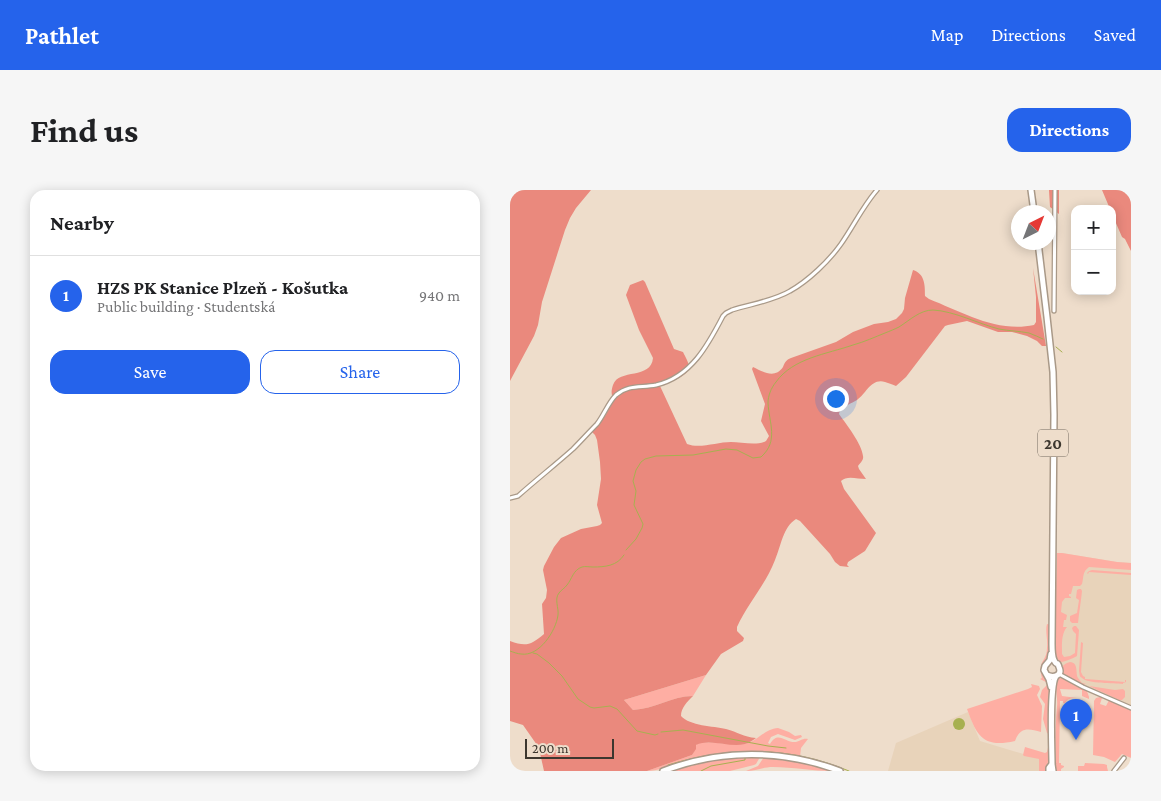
<!DOCTYPE html>
<meta charset="utf-8">
<style>
:root{--surface:#fff;--page:#f6f6f6;--text:#202124;--muted:#757577;--line:#e0e0e0;--accent:#2563eb}
body{margin:0;font-family:"Crimson Pro",serif;background:var(--page);color:var(--text)}
.controls{position:absolute;right:15px;top:15px;display:grid;overflow:hidden;border-radius:10px;box-shadow:0 2px 12px #0003}
.controls button{width:45px;height:45px;display:grid;place-items:center;padding:0;border:0;border-bottom:1px solid var(--line);background:var(--surface);color:var(--text);font:25px sans-serif}
.compass{position:absolute;left:501px;top:15px;width:45px;height:45px;border-radius:50%;background:var(--surface);box-shadow:0 2px 12px #0003;rotate:42deg}
.scale{position:absolute;left:15px;bottom:12px;width:89px;box-sizing:border-box;padding-left:5px;border:2px solid #3d372f;border-top:0;font-size:14px;line-height:18px;white-space:nowrap;color:#3d372f;-webkit-text-stroke:4px #eeddcb;paint-order:stroke}
.you{position:absolute;left:325px;top:208px;width:18px;height:18px;margin:-12px;border:4px solid #fff;border-radius:50%;background:#1a73e8;box-shadow:0 0 0 8px #1a73e833}
.badge{display:grid;place-items:center;width:32px;height:32px;border-radius:50%;background:var(--accent);color:#fff;font-size:16px;font-weight:700}
.pin{position:absolute;translate:-50% -41px;filter:drop-shadow(0 1px 2px #0008)}
.pin::after{content:'';position:absolute;top:26px;width:18px;height:15px;background:inherit;clip-path:polygon(0 0,100% 0,50% 100%)}
.list{margin:0;padding:0;list-style:none}
h2{display:flex;justify-content:space-between;align-items:center;height:65px;margin:0;padding:0 20px;font-size:21px}
h2 small{font-size:16px;font-weight:400;color:var(--muted)}
.list li{display:grid;grid-template-columns:32px 1fr auto;gap:15px;align-items:center;box-sizing:border-box;height:80px;padding:0 20px;border-top:1px solid var(--line)}
.list b{display:block;font-size:19px;white-space:nowrap}
.list p{margin:0;font-size:16px;white-space:nowrap;color:var(--muted)}
.list em{font-size:16px;font-style:normal;color:var(--muted)}
.actions{display:flex;gap:10px;padding:15px 20px}
.actions a{flex:1;padding:11px 0;border:1px solid var(--accent);border-radius:15px;text-align:center;font-size:18px;color:var(--accent)}
.actions .main{background:var(--accent);color:#fff}
.map{position:relative;flex:none;width:621px;height:581px;overflow:hidden;border-radius:15px}
header{display:flex;align-items:center;gap:30px;box-sizing:border-box;height:70px;padding:0 25px;background:var(--accent);color:#fff}
header strong{font-size:24px}
nav{display:flex;gap:28px;margin-inline-start:auto;font-size:18px}
.intro{display:flex;align-items:center;justify-content:space-between;box-sizing:border-box;height:120px;padding:0 30px}
h1{margin:0;font-size:35px}
.button{padding:12px 22px;border-radius:15px;background:var(--accent);color:#fff;font-size:18px;font-weight:700}
main{display:flex;gap:30px;padding:0 30px}
aside{flex:1;background:var(--surface);border-radius:15px;box-shadow:0 2px 12px #0003}
.map>svg:first-child{display:block}
</style>
<header>
<strong>Pathlet</strong>
<nav><a>Map</a><a>Directions</a><a>Saved</a></nav>
</header>
<div class="intro"><h1>Find us</h1><a class="button">Directions</a></div>
<main>
<aside>
<h2>Nearby<small></small></h2>
<ul class="list">
<li><span class="badge">1</span><div><b>HZS PK Stanice Plzeň - Košutka</b><p>Public building · Studentská</p></div><em>940 m</em></li>
</ul>
<div class="actions"><a class="main">Save</a><a>Share</a></div>
</aside>
<div class="map">
<svg width="621" height="581" viewBox="0 0 621 581">
<rect width="100%" height="100%" fill="#eeddcb"/>
<path fill="#e8d3ba" d="M 547,363 L 552,363 L 607,372 L 621,373 L 621,516 L 572,495 L 553,484 L 545,467 Z
M 458,522 L 470,551 L 530,569 L 530,581 L 378,581 L 386,553 Z"/>
<path fill="#feaea3" d="M 547,363 L 552,363 L 607,372 L 621,373 L 621,380 L 579,377 C 572,382 574,387 572,394 L 570,396 L 563,396 L 561,404 L 559,404 L 559,406 L 561,407 L 561,408 L 555,408 L 552,412 L 551,422 L 557,425 L 556,430 L 554,430 L 553,437 L 557,437 C 551,444 552,455 552,464 L 554,467 L 560,466 L 565,463 L 566,444 L 563,441 L 562,438 L 564,436 L 566,436 L 569,440 L 567,466 C 564,468 552,473 548,472 L 545,467 L 544,461 Z
M 582,380 L 621,383 L 621,385 L 579,382 L 578,384 L 577,383 L 579,381 Z
M 569,399 L 571,399 L 572,401 C 571,412 569,422 568,433 L 562,433 L 560,431 L 560,426 L 567,423 L 569,410 L 566,408 L 567,400 Z
M 537,434 L 541,435 L 540,461 L 535,484 L 537,491 L 536,492 L 530,489 L 532,488 C 527,470 537,472 537,458 C 538,450 535,441 537,434 Z
M 571,452 L 573,453 L 571,482 L 573,486 L 575,487 L 575,489 L 615,492 L 615,490 L 616,490 L 616,492 L 613,493 L 613,494 C 604,493 578,494 572,488 C 569,486 570,485 569,481 Z
M 560,472 C 569,473 565,482 568,488 L 572,493 L 576,494 L 572,495 L 553,484 C 548,478 555,473 560,472 Z
M 196,485 L 183,506 C 162,506 144,519 123,520 L 114,510 Z
M 549,488 L 553,488 L 577,501 L 579,507 L 579,509 L 572,506 L 572,500 L 550,499 L 552,506 L 567,508 C 561,508 558,508 555,513 L 553,513 L 553,511 L 550,511 L 549,573 L 551,573 L 551,575 L 554,576 L 554,577 L 551,579 L 551,581 L 546,581 C 545,560 545,538 547,517 C 548,508 545,499 546,490 Z
M 521,494 L 529,496 L 530,499 L 527,505 L 532,516 L 531,542 C 518,538 510,537 505,551 C 474,558 467,547 457,519 L 518,499 L 522,497 Z
M 537,495 L 539,495 L 539,500 L 540,545 L 537,543 L 533,529 L 535,514 L 530,507 L 532,500 Z
M 579,496 L 605,500 L 613,499 L 615,501 L 615,507 L 612,510 L 609,510 Z
M 590,507 L 592,508 L 590,514 L 596,516 L 599,510 L 621,519 L 621,568 L 612,564 L 605,572 L 594,567 L 583,565 L 584,511 L 586,508 Z
M 268,538 L 279,542 L 285,546 L 291,545 L 292,547 L 285,550 L 268,544 L 261,547 L 258,553 L 260,554 C 268,540 275,553 286,552 C 291,551 292,548 298,549 L 291,558 L 290,567 C 256,561 220,560 186,568 C 171,571 151,581 137,581 L 182,565 C 184,562 185,556 187,554 C 193,550 224,556 234,554 C 247,552 254,539 268,538 Z
M 539,553 L 540,553 L 537,581 L 529,581 L 529,569 L 514,566 L 513,565 L 515,557 L 535,563 L 537,562 Z
M 229,567 L 250,567 L 246,574 L 244,575 L 220,581 L 163,581 L 199,570 Z
M 254,567 L 288,571 L 323,581 C 302,581 283,577 263,577 C 253,577 246,581 236,581 L 248,576 Z
M 575,573 L 594,574 L 597,575 L 597,577 L 598,581 L 568,581 L 568,576 L 574,576 Z"/>
<path fill="#ea897d" d="M 0,0 L 81,0 L 66,18 L 60,28 L 55,40 L 32,112 L 28,135 L 24,146 L 0,191 Z
M 539,0 L 549,0 L 549,24 L 540,17 Z
M 592,0 L 621,0 L 621,61 L 615,49 L 612,47 L 602,24 L 602,19 L 600,19 Z
M 523,78 L 536,156 L 532,156 L 527,151 L 517,146 L 502,142 L 488,142 L 457,131 L 438,135 L 435,136 L 396,187 L 386,196 C 383,195 379,193 375,192 C 361,188 356,204 347,210 C 341,214 335,215 330,220 L 329,224 C 336,234 352,254 353,266 C 354,270 350,273 348,276 L 349,279 L 356,289 C 347,289 337,285 331,291 L 334,299 L 366,343 L 355,361 L 338,372 L 337,375 L 339,377 L 330,376 L 325,372 L 320,364 L 290,331 L 286,329 C 273,337 271,356 265,370 C 256,394 238,413 227,437 L 227,441 L 234,448 L 233,451 L 211,464 L 196,485 L 114,510 L 123,520 C 144,519 162,506 183,506 C 177,512 171,518 171,526 C 180,536 203,536 216,539 C 228,542 233,547 246,548 C 243,550 239,553 235,554 C 220,558 200,548 186,555 L 186,559 L 182,565 L 137,581 L 34,581 L 30,563 L 27,555 L 13,535 L 0,531 L 0,451 C 16,457 21,455 34,444 L 32,414 L 36,408 L 37,400 L 33,380 L 34,376 L 44,357 L 51,348 L 71,339 L 87,336 L 90,335 L 92,333 L 87,315 L 91,289 L 90,272 L 87,250 L 85,245 L 81,241 L 95,226 L 104,210 C 101,205 101,201 103,195 C 109,178 141,190 143,168 L 129,140 L 116,105 L 120,95 L 133,90 L 135,92 L 164,159 L 173,162 C 175,166 179,173 179,177 C 179,186 156,194 150,196 L 177,254 C 190,259 207,252 221,252 C 231,252 247,256 256,251 L 259,246 L 251,231 L 255,214 L 242,179 L 243,177 C 253,182 265,189 273,177 C 275,172 276,170 281,168 L 326,152 L 343,142 L 364,134 L 378,132 L 386,129 L 392,123 L 394,119 L 395,108 L 403,80 C 415,84 415,95 415,106 L 419,109 C 452,122 487,143 524,135 L 526,132 L 526,107 Z"/>
<path fill="#a7b050" d="M443 534a6 6 0 1 1 12 0a6 6 0 1 1-12 0Z"/>
<g fill="none" stroke-linecap="round" stroke-linejoin="round">
<path stroke="#a7b050" stroke-width="1" d="M 546,157 L 552,162
M 116,360 L 126,349 L 132,338 L 133,334 L 124,315 L 126,301 L 123,291 L 126,280 L 131,272 L 135,269 L 146,266 L 183,265 L 216,259 L 227,260 L 243,268 L 251,267 C 269,251 259,233 258,213 C 258,206 261,198 266,192 C 283,168 317,164 343,155 C 354,152 365,147 375,143 C 380,141 385,139 389,137 C 400,130 410,120 423,120 C 444,121 469,134 489,139 C 499,141 509,141 519,143 C 524,145 529,147 533,149
M 0,461 C 3,462 8,464 11,464 C 29,467 46,441 48,425 C 49,418 44,409 49,403 C 51,400 55,398 57,395 C 62,389 63,380 72,377 C 75,376 79,377 83,377 C 95,377 107,376 114,365
M 23,463 L 27,464 L 39,473 L 52,486 L 68,509 L 80,517 L 84,518 L 100,516 L 107,519 L 127,541 L 145,545 L 148,544
M 151,542 L 173,540 L 258,556 L 276,558
M 158,575 C 220,556 279,556 339,581
M 191,581 L 201,576 L 235,570 L 235,567"/>
<g stroke="#a99988" stroke-width="5.5">
<path id="street" d="M 544,121 L 545,0
M 0,308 L 8,306 C 26,290 45,275 63,259 C 71,251 79,242 87,234 C 94,225 98,213 106,205 C 119,194 131,198 146,195 C 181,187 198,155 213,126 L 216,123 L 222,120 C 241,114 263,111 280,101 C 298,91 319,71 331,54 C 343,37 353,16 367,0
M 549,484 L 573,497 L 621,518
M 604,581 L 614,568"/>
</g>
<g stroke="#a99988" stroke-width="8">
<path id="secondary" d="M 153,581 C 211,559 272,559 330,581"/>
</g>
<g stroke="#a99988" stroke-width="8">
<path id="primary" d="M 521,0 L 524,22
M 528,52 L 537,127 L 543,182 L 544,225 L 542,454 C 542,458 542,466 544,470 C 547,477 547,470 549,477 C 553,486 543,488 537,485
M 541,464 L 540,470 L 535,476 L 534,480 L 539,489 L 541,497
M 539,581 L 539,578 L 542,574
M 543,581 L 542,574 C 542,558 539,496 546,486"/>
</g>
<use href="#street" stroke="#fff" stroke-width="3"/>
<use href="#secondary" stroke="#fff" stroke-width="5"/>
<use href="#primary" stroke="#fff" stroke-width="5"/>
</g>
<g text-anchor="middle" stroke-width="4" stroke-linejoin="round" paint-order="stroke">
<rect fill="#eeddcb" stroke="#72695e" stroke-width="1" x="528" y="239.5" width="30" height="27" rx="4"/>
<g font-size="16" font-weight="bold" fill="#3d372f">
<text x="543" y="259">20</text>
</g>
</g>
</svg>
<div class="controls">
<button>+</button>
<button>−</button>
</div>
<svg class="compass" viewBox="-18 -18 36 36"><path d="M0-13l5 13h-10z" fill="#e53935"/><path d="M0 13l5-13h-10z" fill="#757577"/></svg>
<div class="scale">200 m</div>
<div class="you"></div>
<div class="pin badge" style="left:566px;top:550px">1</div>
</div>
</main>
